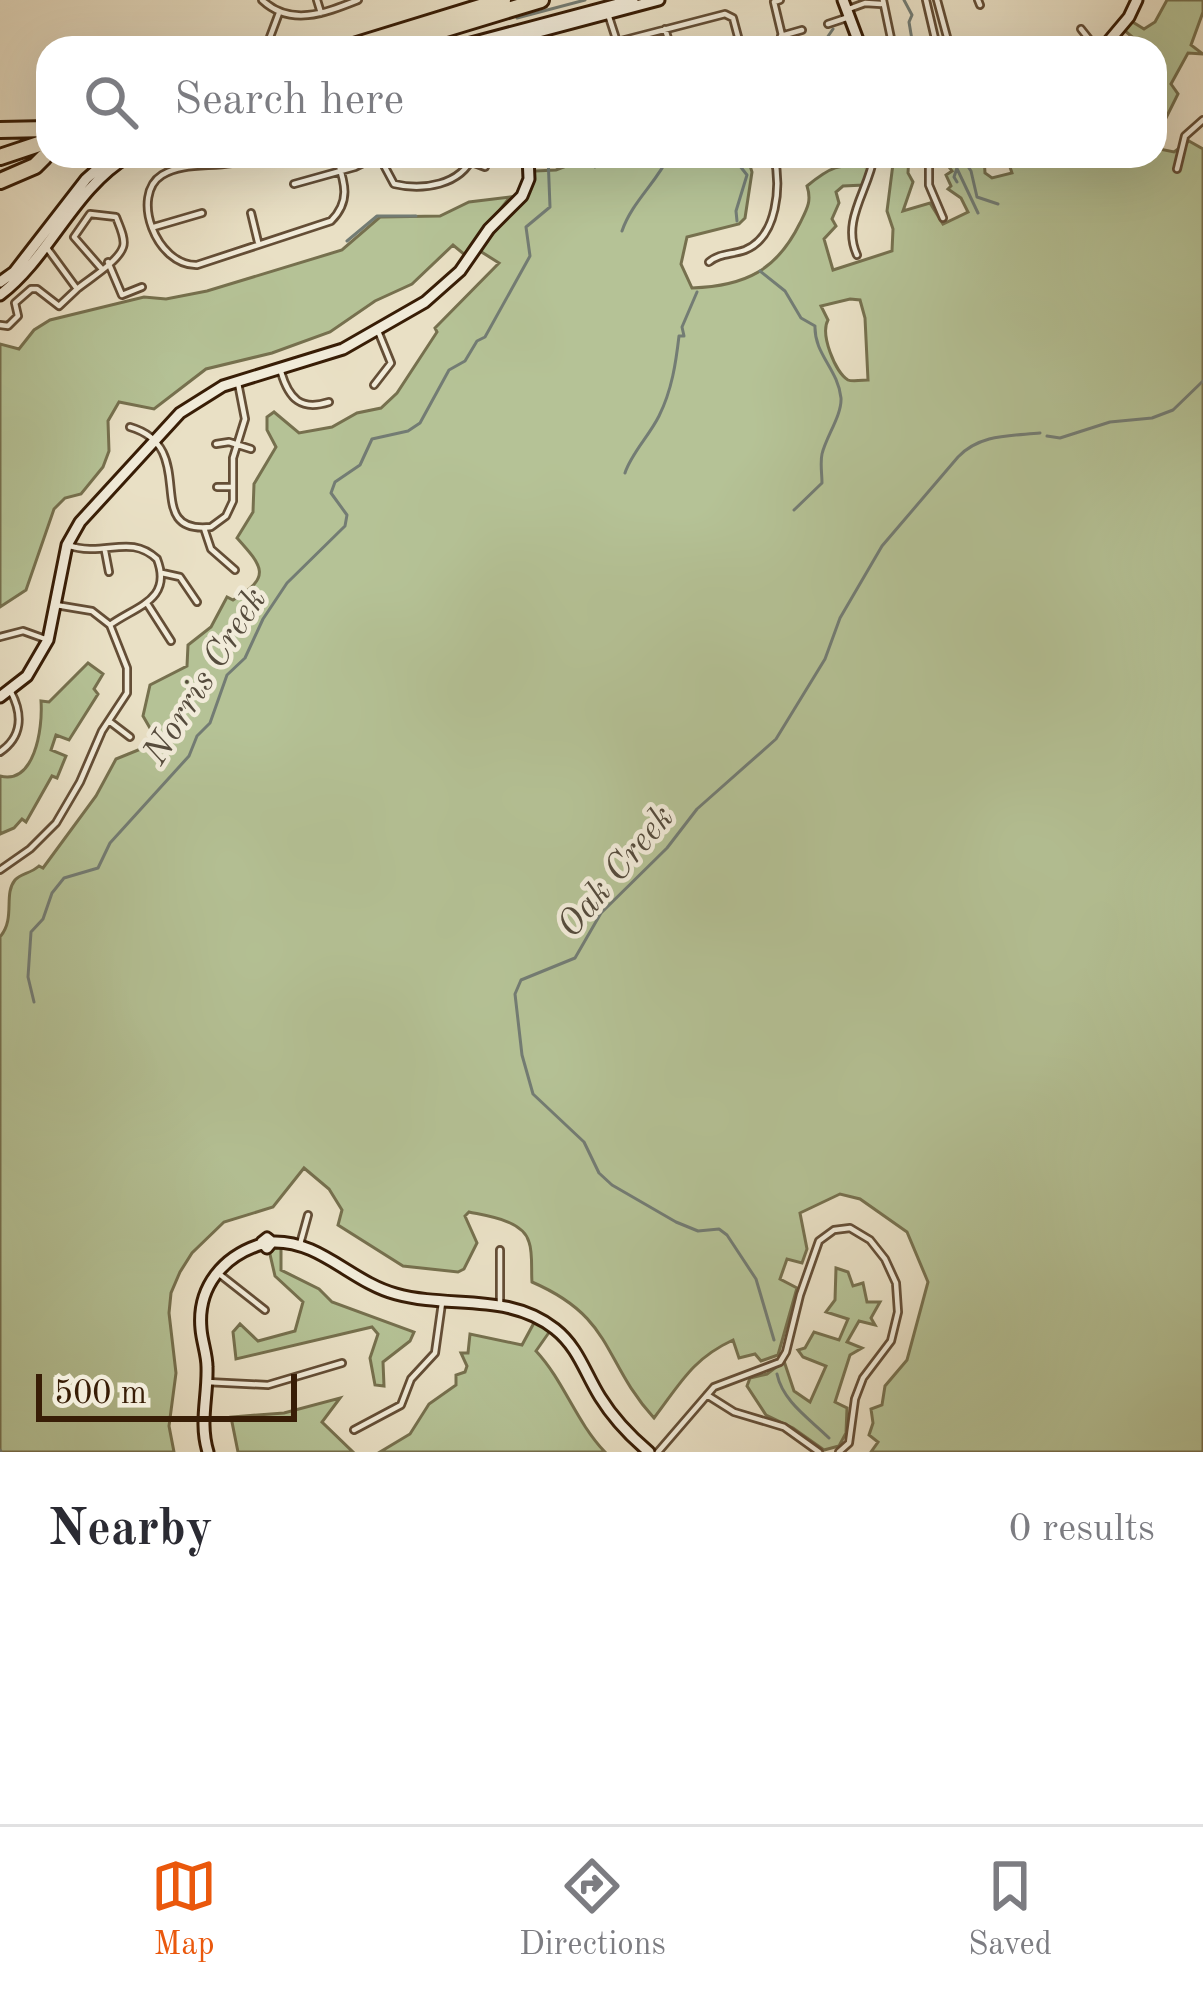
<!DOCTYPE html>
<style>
:root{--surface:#fff;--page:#f7f7f7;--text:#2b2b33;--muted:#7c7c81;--line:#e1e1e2;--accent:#ea580c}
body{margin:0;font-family:"Old Standard TT",serif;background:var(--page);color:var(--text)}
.scale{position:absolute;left:36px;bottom:30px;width:261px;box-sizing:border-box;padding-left:12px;border:6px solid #381d06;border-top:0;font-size:33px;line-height:42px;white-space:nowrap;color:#381d06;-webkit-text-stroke:9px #f1ebd9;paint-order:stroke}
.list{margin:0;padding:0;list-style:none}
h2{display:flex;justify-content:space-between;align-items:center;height:156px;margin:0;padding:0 48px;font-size:51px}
h2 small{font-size:39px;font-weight:400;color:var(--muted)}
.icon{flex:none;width:66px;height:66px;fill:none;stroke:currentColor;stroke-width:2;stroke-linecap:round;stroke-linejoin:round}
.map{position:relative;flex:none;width:1203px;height:1452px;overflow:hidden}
.search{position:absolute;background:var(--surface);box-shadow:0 12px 48px #0002;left:36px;right:36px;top:36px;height:132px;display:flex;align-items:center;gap:30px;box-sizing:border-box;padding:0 42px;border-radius:36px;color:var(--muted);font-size:45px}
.sheet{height:372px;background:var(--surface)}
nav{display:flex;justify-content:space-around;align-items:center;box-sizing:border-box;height:168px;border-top:3px solid var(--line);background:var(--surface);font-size:33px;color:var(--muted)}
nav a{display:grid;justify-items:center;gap:6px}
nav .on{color:var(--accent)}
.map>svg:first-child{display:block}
</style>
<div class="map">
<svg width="1203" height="1452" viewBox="0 0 1203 1452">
<rect width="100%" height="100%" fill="#e9e0c5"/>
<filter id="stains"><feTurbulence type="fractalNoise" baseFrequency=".00167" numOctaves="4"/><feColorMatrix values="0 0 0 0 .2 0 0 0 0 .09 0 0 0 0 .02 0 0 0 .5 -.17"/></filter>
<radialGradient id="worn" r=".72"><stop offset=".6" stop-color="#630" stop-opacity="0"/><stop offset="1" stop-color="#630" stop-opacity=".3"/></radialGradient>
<path fill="#b5c296" stroke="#76704e" stroke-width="3" fill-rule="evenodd" d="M 1167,0 L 1203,0 L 1203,12 L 1191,45 L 1203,54 L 1188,53 L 1171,84 L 1178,94 L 1155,140 L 1155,48 L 1135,48 L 1137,41 L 1124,30 L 1131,21 L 1144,29 L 1155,22 Z
M 1189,141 L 1203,149 L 1203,1452 L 871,1452 L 878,1442 L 869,1435 L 873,1423 L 871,1409 L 882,1405 L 885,1386 L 907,1360 L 928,1282 L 907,1232 L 860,1199 L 840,1194 L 800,1213 L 807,1249 L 802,1263 L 787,1259 L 780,1279 L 797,1288 L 778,1355 L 761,1361 L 755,1354 L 739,1358 L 733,1340 C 692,1359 680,1384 654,1418 C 602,1361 615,1318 532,1282 C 531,1270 533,1253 529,1242 C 523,1220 487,1216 469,1212 L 465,1216 L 477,1243 L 464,1269 L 458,1272 L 403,1266 L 338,1225 L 342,1210 L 329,1189 L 304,1168 L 273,1207 L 224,1222 L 192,1253 L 180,1272 L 171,1293 L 169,1313 L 176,1373 L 169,1426 L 174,1452 L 0,1452 L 0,937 C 16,918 3,895 15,880 C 21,873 30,874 39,866 L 43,868 L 96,796 L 116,759 L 158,742 L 143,716 L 150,685 L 187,666 L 188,645 L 211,627 L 227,597 L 233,600 C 272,577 263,567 237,538 L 253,512 L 254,484 L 276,447 L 267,430 L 267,417 L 274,412 L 299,433 L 332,427 L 357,413 L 381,408 L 397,393 L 437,332 L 435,328 L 499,263 L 480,251 C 500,218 527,209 535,171 L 556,170 L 592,156 L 747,156 L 752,172 L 745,218 L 739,224 L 687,237 L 681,264 L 692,288 C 746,286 777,270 800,223 C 807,209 812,201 807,186 C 830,167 839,163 868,167 L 864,185 L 843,186 L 836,192 L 839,203 L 832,219 L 836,226 L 824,239 L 833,270 L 892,251 L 893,229 L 887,211 L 894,156 L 909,156 L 908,173 L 913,182 L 903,211 L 930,203 L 943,224 L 968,212 L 961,198 L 948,189 L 951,186 L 946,175 L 952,171 L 944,160 L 948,156 L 984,156 L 985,173 L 992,178 L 1012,173 L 1010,167 L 1020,156 L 1034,156 L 1045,165 L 1073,156 L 1155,156 L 1155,148 L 1174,152 ZM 850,299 L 860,300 L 865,318 L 868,380 C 864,380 852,382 848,380 C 835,372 820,334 828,320 L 821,306 Z
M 510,197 L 465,255 L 453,245 L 412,284 L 375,301 L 330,332 L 272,353 L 206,369 L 154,409 L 119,402 L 108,421 L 109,451 L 103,467 L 81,494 L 65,498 L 54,509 L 26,590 L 0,607 L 0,344 L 19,349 L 34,330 L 50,320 L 144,297 L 166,299 L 207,291 L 342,250 L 380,217 L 440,216 L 469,202 Z
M 88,663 L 103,674 L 94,689 L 98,694 L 69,740 L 56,735 L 51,750 L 66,756 L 57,778 L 52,776 L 26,822 L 22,819 L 14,828 L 0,834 L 0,776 C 34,785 43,730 41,701 L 49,702 Z
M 275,1244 L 281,1244 L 281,1270 L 319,1289 L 332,1302 L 414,1332 L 410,1341 L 383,1362 L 384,1386 L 375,1385 L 370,1358 L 378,1334 L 372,1327 L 236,1359 L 233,1332 L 240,1324 L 258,1341 L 295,1331 L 303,1302 L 275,1276 L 269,1250 Z
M 836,1268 L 848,1272 L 853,1286 L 863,1283 L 867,1302 L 880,1302 L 871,1318 L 875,1325 L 859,1321 L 847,1342 L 862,1348 L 850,1355 L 835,1402 L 847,1408 L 846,1433 L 839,1446 L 824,1450 L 793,1428 L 766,1415 L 747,1386 L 750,1378 L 767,1374 L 784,1361 L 794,1391 L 810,1402 L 826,1366 L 803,1357 L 798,1350 L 805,1348 L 814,1332 L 839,1340 L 848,1319 L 826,1312 L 835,1300 Z
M 535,1321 L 550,1331 L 536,1351 C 564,1381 576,1422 605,1452 L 380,1452 L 410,1434 L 429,1404 L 456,1385 L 456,1375 L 465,1372 L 467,1366 L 461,1353 L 468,1353 L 470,1334 L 522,1345 Z
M 340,1398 L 322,1422 L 353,1452 L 238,1452 L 231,1417 L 284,1413 Z"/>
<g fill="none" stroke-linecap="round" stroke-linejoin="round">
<path stroke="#737c74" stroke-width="3" d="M 904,0 L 912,15 L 909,22 L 913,46
M 517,18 L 585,0
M 573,48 L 581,41
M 820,48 L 833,29
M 732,156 L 747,175 L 736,211 L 737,221
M 951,156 L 978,213
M 961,156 L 971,171 L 977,197 L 998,204
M 595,167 L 615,156
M 957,168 L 954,177 L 957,182
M 622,231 C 632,202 656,183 669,156
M 347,241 L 377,216 L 416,216
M 760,271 L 785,291 L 801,318 L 815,326 C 814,354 838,369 841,398 C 842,415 826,437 822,454 C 820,463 822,474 822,483 L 794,510
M 1047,436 L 1060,438 L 1110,422 L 1152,418 L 1173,410 L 1203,381
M 625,473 C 631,454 649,436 659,416 C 672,390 676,362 679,336 L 684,336 L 682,327 L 697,292
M 34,1002 L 28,977 L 31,932 L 43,919 L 52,893 L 64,878 L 98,868 L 110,843 L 189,756 L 197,736 L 210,723 L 227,675 L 245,658 L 263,619 L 287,583 L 345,526 L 347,515 L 331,493 L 335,482 L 360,465 L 372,439 L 408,431 L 420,423 L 449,370 L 465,361 L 477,341 L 485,337 L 530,256 L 526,227 L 550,207 L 548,156
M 774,1340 L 756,1279 L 727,1235 L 719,1229 L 698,1231 L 676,1222 L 612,1185 L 599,1173 L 584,1142 L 533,1094 L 522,1055 L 515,994 L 521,980 L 575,958 L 601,913 L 667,848 L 697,809 L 776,739 L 825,659 L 840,618 L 882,546 L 958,457 C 980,434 1010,436 1040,433
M 777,1374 C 783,1402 810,1419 829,1438
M 0,1450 L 1,1452"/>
<g stroke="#644e36" stroke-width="10">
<path id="street" d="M 262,0 C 291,27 325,13 358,0
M 317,0 L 321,13
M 780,0 L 774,2 L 785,48
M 883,0 L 893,48
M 926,0 L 937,47
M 937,0 L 950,48
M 978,0 L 980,5
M 846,10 L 865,3 L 881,4
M 608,14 L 619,48
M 828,24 L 849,17
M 665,29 L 671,48
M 1081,29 L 1096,48
M 781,36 L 802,30
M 270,37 L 279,13
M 617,42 L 725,14 L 733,18 L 741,48
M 835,47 L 835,48
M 1031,48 L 1031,46
M 253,156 C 226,171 188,159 162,175 C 130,195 156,266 197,265 L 331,221 C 352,200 344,181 336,156
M 379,156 L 394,184 C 423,191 461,185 473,156
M 929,156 L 929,185 L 943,218
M 472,162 L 485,167
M 1177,169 L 1185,136 L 1203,120
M 294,184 L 355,167 L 377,156
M 251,213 L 258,242
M 154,227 L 202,213
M 857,255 C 841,220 869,190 874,156
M 108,262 L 122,295 L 142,287
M 709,262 C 720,253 731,255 745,250 C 778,237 781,185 774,156
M 77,289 C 89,279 118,262 123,247 C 126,239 119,225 116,217 L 90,214 L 74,237 L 101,268
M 0,325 L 8,326 L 18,316 L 15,303 L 31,289 L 37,289 L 59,306 L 77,289 L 47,248
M 281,372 C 289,399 301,411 329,402
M 374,385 L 391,363 L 378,331
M 130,427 C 202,448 139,535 211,527 L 226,516 L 233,501 L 233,458 L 245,419 L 238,383
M 216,444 L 229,442 L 251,449
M 217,487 L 232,487
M 204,528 L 211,549 L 235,570
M 67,545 C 105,558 129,533 157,559 C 173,600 136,606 110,625
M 105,551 L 109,572
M 162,573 L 180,577 L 197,602
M 148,605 L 171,641
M 0,637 L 23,631 L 48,640
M 109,721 L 130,737
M 0,752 C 22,737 23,715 11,692
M 0,870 L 30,849 L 56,823 L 80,782 L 102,731 L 127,693 L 127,668 L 110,625 L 92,611 L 56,605
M 300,1244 L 308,1215
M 218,1273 L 265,1310
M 500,1304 L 500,1250
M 207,1382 L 268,1385 L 342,1363
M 707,1395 L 734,1412 L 784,1427 L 819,1452
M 354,1430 L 401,1405 L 411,1379 L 435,1353 L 442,1303
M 658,1452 L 714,1387 L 780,1362 L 786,1352 L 800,1295 L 819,1241 L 834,1230 L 850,1228 L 870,1240 L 885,1259 L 896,1283 L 898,1312 L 891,1341 L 863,1378 L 855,1399 L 849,1443 L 839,1452"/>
</g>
<g stroke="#381d06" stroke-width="15">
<path id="secondary" d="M 843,0 L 861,48
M 452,48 L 633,0
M 478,48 L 659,0
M 1103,48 L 1129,17 L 1137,0
M 0,282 L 14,272 L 86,179 L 112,156
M 0,295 C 50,257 74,188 129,156
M 0,697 L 27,676 L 48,640 L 67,545 L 80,522 L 180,413 L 223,386 L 343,349 L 425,302 L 460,271 L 489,229 L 522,196 L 529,179 L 528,156
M 267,1238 L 272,1242 L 267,1248 L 262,1242 Z
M 272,1242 C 320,1240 351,1282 396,1294 C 450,1309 508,1292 555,1329 C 578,1347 585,1373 600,1397 C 613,1418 630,1436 649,1452
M 208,1452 C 199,1422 208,1397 207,1367 C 207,1354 202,1342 201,1329 C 197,1287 223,1256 262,1244"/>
</g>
<g stroke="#381d06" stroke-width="20">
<path id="highway" d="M 347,48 L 503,0
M 383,48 L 541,0
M 0,130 L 48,129
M 0,157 L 48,141
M 0,181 L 35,166 L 44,157"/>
</g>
<use href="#street" stroke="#f1ebd9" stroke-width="4.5"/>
<use href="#secondary" stroke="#f1ebd9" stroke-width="9"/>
<use href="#highway" stroke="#e9e0c5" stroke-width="14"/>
</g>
<g text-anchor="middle" stroke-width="9" stroke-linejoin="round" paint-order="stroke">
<g font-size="36" font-style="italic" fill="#564c3d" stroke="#f1ebd9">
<text transform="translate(203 675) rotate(-58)" y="13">Norris Creek</text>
<text transform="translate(614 870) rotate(-50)" y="13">Oak Creek</text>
</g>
</g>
<rect width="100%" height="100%" filter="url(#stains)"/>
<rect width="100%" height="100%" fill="url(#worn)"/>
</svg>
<div class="scale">500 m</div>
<div class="search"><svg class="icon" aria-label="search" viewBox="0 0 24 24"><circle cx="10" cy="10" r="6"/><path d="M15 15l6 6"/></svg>Search here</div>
</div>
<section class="sheet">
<h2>Nearby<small>0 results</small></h2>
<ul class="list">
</ul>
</section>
<nav>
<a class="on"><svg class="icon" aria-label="map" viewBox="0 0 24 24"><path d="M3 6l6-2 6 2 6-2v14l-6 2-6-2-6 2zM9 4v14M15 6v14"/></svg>Map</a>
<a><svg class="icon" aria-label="directions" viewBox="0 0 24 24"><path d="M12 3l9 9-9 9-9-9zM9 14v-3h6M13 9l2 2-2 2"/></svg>Directions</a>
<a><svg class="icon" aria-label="saved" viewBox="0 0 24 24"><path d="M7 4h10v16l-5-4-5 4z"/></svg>Saved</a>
</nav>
